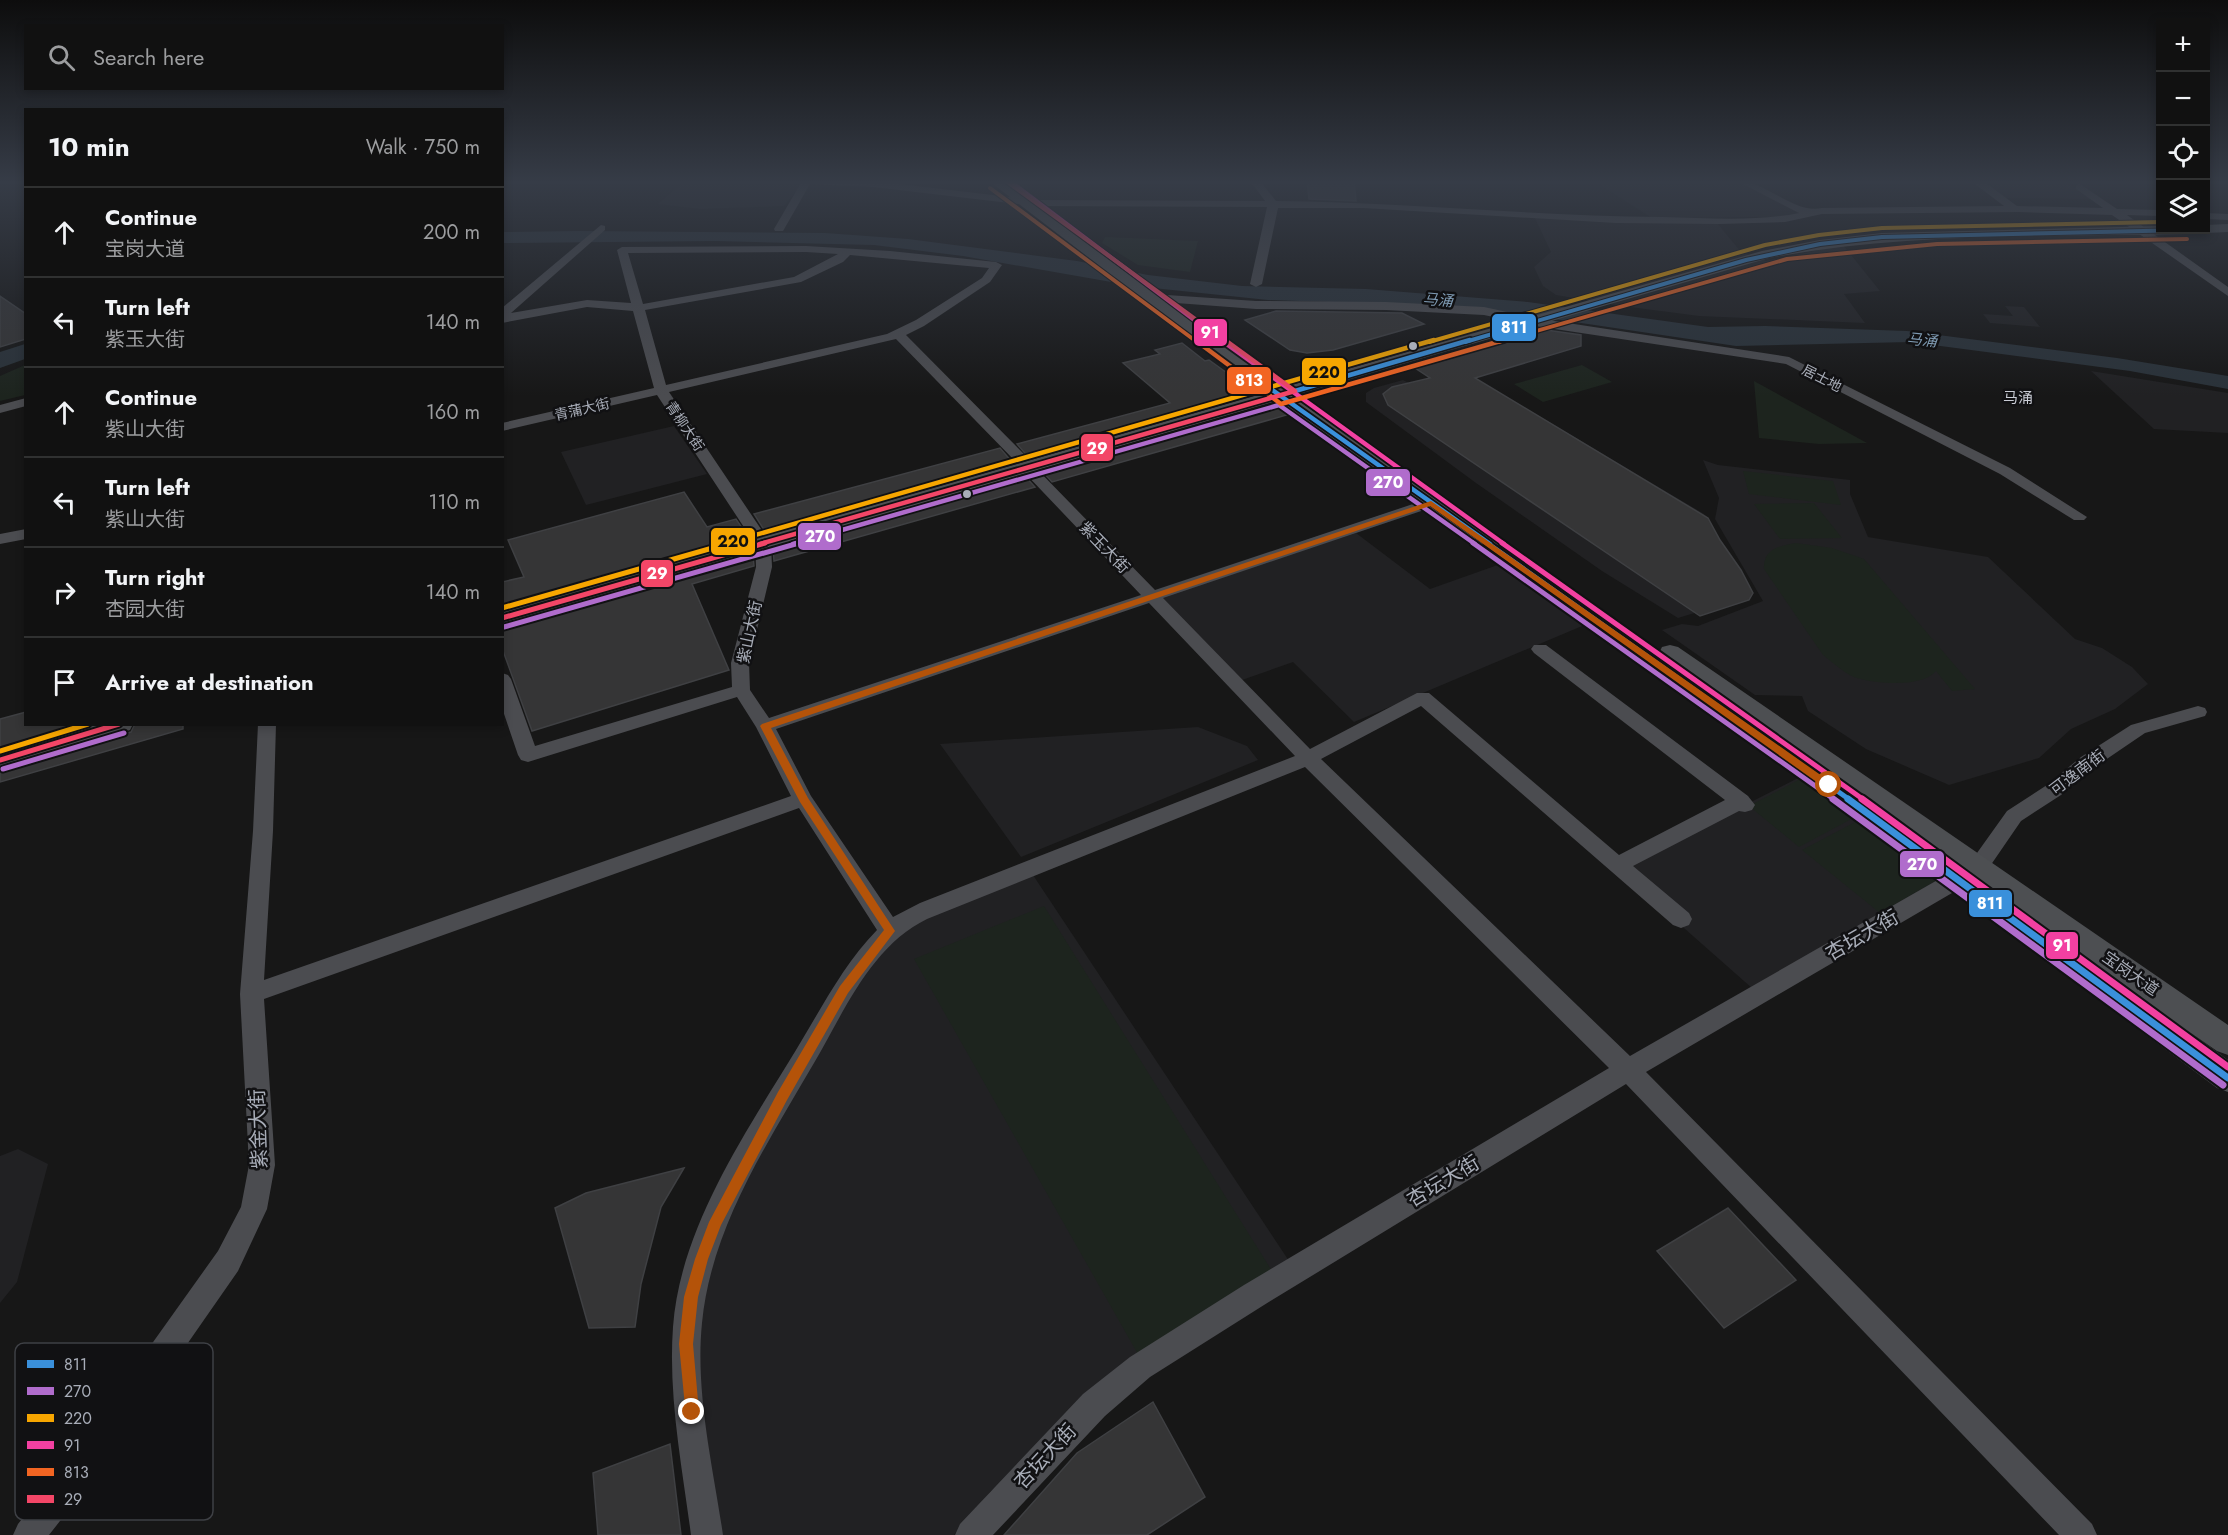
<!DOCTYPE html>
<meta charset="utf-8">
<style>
:root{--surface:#111;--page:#1e1f1f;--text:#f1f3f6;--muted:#9c9d9f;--line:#303131}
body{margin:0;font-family:Jost,"Noto Sans SC",sans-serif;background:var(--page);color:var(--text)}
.controls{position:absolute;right:18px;top:18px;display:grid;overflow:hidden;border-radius:0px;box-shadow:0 3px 9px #0003}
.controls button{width:54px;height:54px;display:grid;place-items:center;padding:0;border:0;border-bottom:2px solid var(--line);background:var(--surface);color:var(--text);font:30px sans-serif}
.stop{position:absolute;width:18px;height:18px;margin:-14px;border:4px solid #b45309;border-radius:50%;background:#fff}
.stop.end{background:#b45309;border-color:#fff;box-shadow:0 2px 6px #0008}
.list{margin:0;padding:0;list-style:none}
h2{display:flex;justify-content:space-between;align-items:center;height:78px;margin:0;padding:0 24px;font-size:26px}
h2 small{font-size:20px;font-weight:400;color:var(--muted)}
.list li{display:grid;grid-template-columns:39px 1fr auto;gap:18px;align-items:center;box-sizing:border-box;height:90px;padding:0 24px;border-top:2px solid var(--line)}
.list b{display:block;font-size:22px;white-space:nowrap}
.list p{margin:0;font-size:20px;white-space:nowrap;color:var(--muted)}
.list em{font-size:20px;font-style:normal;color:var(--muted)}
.icon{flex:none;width:33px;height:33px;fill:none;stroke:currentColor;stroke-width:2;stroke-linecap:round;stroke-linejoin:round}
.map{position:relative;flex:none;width:2228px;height:1535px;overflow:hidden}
.search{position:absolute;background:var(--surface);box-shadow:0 3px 9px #0003;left:24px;top:24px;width:480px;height:66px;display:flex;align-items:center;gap:15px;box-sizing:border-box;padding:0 21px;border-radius:0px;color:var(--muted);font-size:22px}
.panel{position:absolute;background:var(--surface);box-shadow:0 3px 9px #0003;left:24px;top:108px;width:480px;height:618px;border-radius:0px}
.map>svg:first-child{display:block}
</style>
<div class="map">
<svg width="2228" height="1535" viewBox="0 0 2228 1535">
<rect width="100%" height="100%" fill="#171717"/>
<path fill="#212123" d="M 685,181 L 770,181 L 803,183 L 784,206 L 700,209 L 658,204 Z
M 1594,181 L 1740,181 L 1804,212 L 1780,217 L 1652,218 Z
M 1980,181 L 2065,181 L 2091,199 L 2004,198 Z
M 1534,216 L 1717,223 L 1741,252 L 1766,261 L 1843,245 L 1880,291 L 1844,294 L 1865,323 L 1699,316 L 1615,305 L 1556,295 L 1543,286 L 1534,267 L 1551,252 Z
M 2005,306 L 2024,307 L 2040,327 L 1990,323 L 1983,314 L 2013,316 Z
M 2091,371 L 2228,393 L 2228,433 L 2154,429 Z
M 1403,380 L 1442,400 L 1499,392 L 1704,514 L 1708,518 L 1707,518 L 1734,601 L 1678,618 L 1602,571 L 1476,483 L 1366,402 L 1366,393 L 1374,388 Z
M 674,426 L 707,474 L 586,505 L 561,452 Z
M 1703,460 L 1718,465 L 1850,480 L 1850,494 L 1868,537 L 1988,557 L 2075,639 L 2102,648 L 2132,667 L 2148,684 L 2115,709 L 2071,729 L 2039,758 L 1949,785 L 1866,749 L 1808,711 L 1802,696 L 1755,695 L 1662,630 L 1682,624 L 1698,626 L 1763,601 L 1715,519 L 1719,498 Z
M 1356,533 L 1430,589 L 1509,561 L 1594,621 L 1354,722 L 1293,662 L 1242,680 L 1159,598 Z
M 1198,727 L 1247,746 L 1258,760 L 1021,857 L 940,744 Z
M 1806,774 L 1946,878 L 1753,989 L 1676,921 L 1627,865 Z
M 1029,869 L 1289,1261 L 991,1491 L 954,1535 L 715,1535 L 693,1345 L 697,1297 L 761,1144 L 873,958 L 897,931 Z
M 18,1149 L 48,1164 L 17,1282 L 0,1303 L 0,1156 Z"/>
<path fill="#1d241e" d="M 1105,237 L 1198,241 L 1190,272 L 1138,265 L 1102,243 Z
M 25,365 L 25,395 L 0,401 L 0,376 Z
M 1582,365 L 1612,382 L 1543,402 L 1514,384 Z
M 1754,381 L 1867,443 L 1819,444 L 1759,438 Z
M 1743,471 L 1833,481 L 1841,505 L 1749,494 Z
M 1814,503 L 1842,538 L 1780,539 L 1754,504 Z
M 1796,543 L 1832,548 L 1864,559 L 1975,689 L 1952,691 L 1936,671 C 1923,688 1873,684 1854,677 C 1843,672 1832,662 1823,655 L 1764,569 C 1763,549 1779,546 1796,543 Z
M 1806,776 L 1859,815 L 1799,847 L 1749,806 Z
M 1863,818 L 1942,877 L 1880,913 L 1802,850 Z
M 1044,906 L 1272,1271 L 1139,1356 L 914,959 Z"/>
<path fill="#2a3239" d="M 580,231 L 825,233 L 908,239 L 1077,261 L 1148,275 L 1242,286 L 1366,289 L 1528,302 L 1708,327 L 1765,326 L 1907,331 L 2117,358 L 2228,376 L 2228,389 L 2130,371 L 1910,342 L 1736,346 L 1473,307 L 1268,300 L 1134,286 L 963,256 L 874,245 L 716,241 L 503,243 L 502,232 Z
M 25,344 L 25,359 L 0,368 L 0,352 Z"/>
<path fill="#353536" stroke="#3f4043" stroke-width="1.5" d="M 1307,181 L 1354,181 L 1356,201 L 1309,199 Z
M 0,296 L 26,314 L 26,339 L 0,347 Z
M 1276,311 L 1402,313 L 1424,324 L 1333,350 L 1307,353 L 1290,350 L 1245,320 Z
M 1546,330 L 1581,335 L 1581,346 L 1475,378 L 1708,518 L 1720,540 L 1741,570 L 1753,593 L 1749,600 L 1700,616 L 1388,405 L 1383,394 L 1392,387 L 1430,378 L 1415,368 Z
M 1182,343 L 1205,361 L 1209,360 L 1241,383 L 1247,382 L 1260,392 L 1029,458 L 1017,444 L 1170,403 L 1123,363 L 1160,354 L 1155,350 Z
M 1276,403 L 1290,414 L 1052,482 L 1042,471 Z
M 1000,448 L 1013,463 L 766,533 L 754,514 Z
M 1025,476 L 1035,487 L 774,561 L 773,549 Z
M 684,492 L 707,527 L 736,519 L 749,538 L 502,609 L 502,582 L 524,577 L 508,540 Z
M 753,555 L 754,566 L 692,584 L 729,670 L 532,731 L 502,648 L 502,627 Z
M 26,712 L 26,724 L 81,724 L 0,749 L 0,719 Z
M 135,724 L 183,724 L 183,729 L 0,782 L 0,771 L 131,732 Z
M 684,1168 L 661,1207 L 641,1284 L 635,1327 L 589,1328 L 555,1208 L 586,1193 Z
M 1728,1208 L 1796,1280 L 1724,1328 L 1657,1251 Z
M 1153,1402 L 1205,1497 L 1147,1535 L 1004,1535 L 1077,1453 Z
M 670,1444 L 681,1535 L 598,1535 L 593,1473 Z"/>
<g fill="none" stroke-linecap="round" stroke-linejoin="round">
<path fill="#4b4c50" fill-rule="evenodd" d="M 802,181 L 874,181 L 1036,200 L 1265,201 L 1254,186 L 1247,181 L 1260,181 L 1276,201 C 1405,202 1533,216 1662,217 C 1707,218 1755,222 1799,213 L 1737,181 C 1767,181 1793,214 1822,208 L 2004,206 L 1971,181 L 1983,181 L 2017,206 L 2103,208 L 2076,189 L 2076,185 L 2080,184 L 2117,209 L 2160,210 L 2160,216 L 2127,215 L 2228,287 L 2228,296 L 2112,215 L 2019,212 L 1822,214 L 1785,222 L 1719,224 L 1616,223 L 1363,208 L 1278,208 L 1262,284 L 1256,287 L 1250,284 L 1267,207 L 1036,206 L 873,187 L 810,184 L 783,231 L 775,231 L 774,229 Z
M 2206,213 L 2228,214 L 2228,220 L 2206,219 Z
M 601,225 L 605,226 L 605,230 L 511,313 L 587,300 L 631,303 L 617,250 L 622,247 L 806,246 L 890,251 L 996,262 L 1002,265 L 990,282 L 924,326 L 906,335 L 1025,455 L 1027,458 L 1025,461 L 1015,461 L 896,339 L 669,392 L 771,544 L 772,567 L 749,663 L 750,690 L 769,718 L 1141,595 L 1023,471 L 1021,468 L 1023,465 L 1033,465 L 1155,590 L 1431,498 L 1436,500 L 1439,503 L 1436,506 L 1163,598 L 1310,749 L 1417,693 L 1429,693 L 1619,855 L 1725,800 L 1534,653 L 1531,649 L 1534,645 L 1546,645 L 1748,796 L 1755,805 L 1752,810 L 1745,812 L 1739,811 L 1633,866 L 1689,913 L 1692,919 L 1689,925 L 1681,928 L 1673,925 L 1421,706 L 1321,759 L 1630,1056 L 1948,874 L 1956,872 L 1964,874 L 1967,880 L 1964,886 L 1646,1072 L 2092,1524 L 2097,1535 L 2059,1535 L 1626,1084 L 1264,1305 L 1150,1377 L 1105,1416 L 993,1535 L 955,1535 L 960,1524 L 1083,1394 L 1130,1357 L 1244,1285 L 1609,1068 L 1305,767 L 927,919 C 871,946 844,1012 814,1063 C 767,1144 711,1228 702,1323 C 695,1393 713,1466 723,1535 L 691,1535 C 682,1466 668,1396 673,1327 C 680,1228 746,1132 796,1050 C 821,1009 843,965 877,930 L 799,808 L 264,999 L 275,1165 L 267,1209 L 238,1271 L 96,1475 L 49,1535 L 13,1535 L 18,1524 L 74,1453 L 218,1251 L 241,1207 L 249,1165 L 240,994 L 253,831 L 258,724 L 276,724 L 273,831 L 264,980 L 791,796 L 756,727 L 737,697 L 528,762 L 521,760 L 518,755 L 502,708 L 502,673 L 508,675 L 511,679 L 535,746 L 732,687 L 731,663 L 756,567 L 755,544 L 657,395 L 502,431 L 502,423 L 654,388 L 633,311 L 587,307 L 502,323 L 502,308 ZM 806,252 L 838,254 L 794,277 L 643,304 L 628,253 ZM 850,255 L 989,268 L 982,278 L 916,320 L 887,334 L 666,385 L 645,310 L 801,282 L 843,262 ZM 1149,603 L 1295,756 L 920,903 L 893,917 L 811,796 L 776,729 Z
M 1167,295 L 1256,301 L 1386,302 L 1484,307 L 1535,318 L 1789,357 L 2010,468 L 2087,517 L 2084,520 L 2074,520 L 2000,474 L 1786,364 L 1535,326 L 1484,315 L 1386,310 L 1256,309 L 1163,302 L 1163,296 Z
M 26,398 L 26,406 L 0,413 L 0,405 Z
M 26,529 L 26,539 L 0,544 L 0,534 Z
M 2198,706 L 2205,708 L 2207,712 L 2205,716 L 2145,733 L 2095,767 L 2061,795 L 2021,821 L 1986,872 L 1979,874 L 1972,872 L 1968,866 L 1972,860 L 2007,811 L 2047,785 L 2081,757 L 2131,725 Z"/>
<path fill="#4d4f52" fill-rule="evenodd" d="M 989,181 L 1003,181 L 1281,388 L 1762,251 L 1820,240 L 1882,233 L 2160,226 L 2160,230 L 2194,230 L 2192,233 L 2187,234 C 2048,237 1906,232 1769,258 L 1292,396 L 1659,653 L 1662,647 L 1670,645 L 1678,647 L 2228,1025 L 2228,1055 L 2217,1051 L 2188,1031 L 2228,1060 L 2228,1092 L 2217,1088 L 1820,791 L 1276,401 L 502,625 L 502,611 L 1265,393 Z
M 2228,224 L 2228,232 L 2206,233 L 2199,230 L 2206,230 L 2206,225 Z
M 91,724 L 133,724 L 130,730 L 0,769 L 0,751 Z"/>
<g stroke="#111113" stroke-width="6">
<path id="bus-1-far3" d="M 1465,342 L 1746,260 L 1820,244 L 1882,237 L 2187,230"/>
</g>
<g stroke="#111113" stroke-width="8">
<path id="bus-1-far2" d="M 1271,389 L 1490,544
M 1295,391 L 1470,340"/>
</g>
<g stroke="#111113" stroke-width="9">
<path id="bus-1-far1" d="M 1487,543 L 1850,800"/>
</g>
<g stroke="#111113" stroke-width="11">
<path id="bus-1" d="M 1848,799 L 2228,1078"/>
</g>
<g stroke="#111113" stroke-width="8">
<path id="bus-2-far2" d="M 793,544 L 1279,405 L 1475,544"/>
</g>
<g stroke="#111113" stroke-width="9">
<path id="bus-2-far1" d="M 1473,543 L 1835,800
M 504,627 L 799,543
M 3,769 L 124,733"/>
</g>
<g stroke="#111113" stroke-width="11">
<path id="bus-2" d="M 1833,799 L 2223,1085"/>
</g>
<g stroke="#111113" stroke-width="6">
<path id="bus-3-far2" d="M 1429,342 L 1765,245 L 1819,235 L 1882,228 L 2160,222"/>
</g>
<g stroke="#111113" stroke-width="8">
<path id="bus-3-far1" d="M 724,544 L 1434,340"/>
</g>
<g stroke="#111113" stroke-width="9">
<path id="bus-3" d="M 502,608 L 730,543
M 0,751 L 88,724"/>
</g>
<g stroke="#111113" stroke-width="6">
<path id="bus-4-far3" d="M 1010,181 L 1223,342"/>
</g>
<g stroke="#111113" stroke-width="8">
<path id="bus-4-far2" d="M 1221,340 L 1504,544"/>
</g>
<g stroke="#111113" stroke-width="9">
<path id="bus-4-far1" d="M 1502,543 L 1864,800"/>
</g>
<g stroke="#111113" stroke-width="11">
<path id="bus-4" d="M 1862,799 L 2228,1067"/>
</g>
<g stroke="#111113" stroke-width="6">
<path id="bus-5-far1" d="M 990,188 L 1197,342
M 1498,342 L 1787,259 L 1937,244 L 2187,239"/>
</g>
<g stroke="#111113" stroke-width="8">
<path id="bus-5" d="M 1195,340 L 1281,404 L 1504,340"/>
</g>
<g stroke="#111113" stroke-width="6">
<path id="bus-6-far2" d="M 1006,181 L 1227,342"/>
</g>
<g stroke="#111113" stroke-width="8">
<path id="bus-6-far1" d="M 1225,340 L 1295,391
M 760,544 L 1295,391"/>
</g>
<g stroke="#111113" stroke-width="9">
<path id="bus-6" d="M 502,618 L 765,543
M 0,760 L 119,724"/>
</g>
<use href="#bus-1-far3" stroke="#3a90db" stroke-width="4"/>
<use href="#bus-1-far2" stroke="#3a90db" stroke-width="4.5"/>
<use href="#bus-1-far1" stroke="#3a90db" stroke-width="5"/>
<use href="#bus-1" stroke="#3a90db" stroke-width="7"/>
<use href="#bus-2-far2" stroke="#b06ccc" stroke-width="4.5"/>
<use href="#bus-2-far1" stroke="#b06ccc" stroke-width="5"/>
<use href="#bus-2" stroke="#b06ccc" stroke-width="7"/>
<use href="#bus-3-far2" stroke="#f7a600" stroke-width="4"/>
<use href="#bus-3-far1" stroke="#f7a600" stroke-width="4.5"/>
<use href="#bus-3" stroke="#f7a600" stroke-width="5"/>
<use href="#bus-4-far3" stroke="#f240a1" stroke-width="4"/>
<use href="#bus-4-far2" stroke="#f240a1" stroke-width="4.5"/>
<use href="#bus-4-far1" stroke="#f240a1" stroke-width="5"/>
<use href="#bus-4" stroke="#f240a1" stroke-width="7"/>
<use href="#bus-5-far1" stroke="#f26522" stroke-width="4"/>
<use href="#bus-5" stroke="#f26522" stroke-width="4.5"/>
<use href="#bus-6-far2" stroke="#f34667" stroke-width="4"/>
<use href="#bus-6-far1" stroke="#f34667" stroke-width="4.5"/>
<use href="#bus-6" stroke="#f34667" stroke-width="5"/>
</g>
<linearGradient id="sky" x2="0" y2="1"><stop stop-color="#0d0d0d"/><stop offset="0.46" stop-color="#363c47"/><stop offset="1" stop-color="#363c47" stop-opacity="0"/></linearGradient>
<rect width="2228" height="396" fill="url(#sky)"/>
<path fill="#b45309" d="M 1431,501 L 1832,783 L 1832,788 L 1825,788 L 1430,506 L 771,728 L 808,798 L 895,931 L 848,993 L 787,1100 L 721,1225 L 708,1259 L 698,1297 L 693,1344 L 699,1412 L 697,1417 L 692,1419 L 686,1417 L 679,1344 L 684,1297 L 695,1259 L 709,1222 L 778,1092 L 840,986 L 884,930 L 800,802 L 760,726 L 762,724 Z"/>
<g fill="#a8adb8" stroke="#111113" stroke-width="2">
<circle cx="1413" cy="346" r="5"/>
<circle cx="967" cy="494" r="5"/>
</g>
<g text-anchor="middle" stroke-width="5" stroke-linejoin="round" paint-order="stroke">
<g font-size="14" fill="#a8adb8" stroke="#111113">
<text transform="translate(1822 378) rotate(27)" y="5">居士地</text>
<text transform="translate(582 409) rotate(-13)" y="5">青蒲大街</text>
<text transform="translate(685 426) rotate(56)" y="5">青柳大街</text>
</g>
<g font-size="15" font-style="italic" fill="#7f9bb3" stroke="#111113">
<text transform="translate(1438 300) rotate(5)" y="5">马涌</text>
<text transform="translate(1922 340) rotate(6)" y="5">马涌</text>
</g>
<g font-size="15" fill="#c9ccd4" stroke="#111113">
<text x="2018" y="403">马涌</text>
</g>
<g font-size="16" fill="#a8adb8" stroke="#111113">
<text transform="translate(1105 547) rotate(46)" y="6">紫玉大街</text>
<text transform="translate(749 632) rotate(-78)" y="6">紫山大街</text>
<text transform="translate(2077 772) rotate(-37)" y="6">可逸南街</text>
<text transform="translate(2131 973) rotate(35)" y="6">宝岗大道</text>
</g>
<g font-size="20" fill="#a8adb8" stroke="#111113">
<text transform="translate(1862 935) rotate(-30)" y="7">杏坛大街</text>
<text transform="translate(258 1129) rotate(-92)" y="7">紫金大街</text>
<text transform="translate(1443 1181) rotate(-31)" y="7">杏坛大街</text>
<text transform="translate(1045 1456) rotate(-47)" y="7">杏坛大街</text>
</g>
</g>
<rect x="15" y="1343" width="198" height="177" rx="9" fill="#111113" stroke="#3e4045" stroke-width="1.5"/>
<rect x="27" y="1360" width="27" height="8" fill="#3a90db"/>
<rect x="27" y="1387" width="27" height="8" fill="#b06ccc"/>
<rect x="27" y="1414" width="27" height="8" fill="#f7a600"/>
<rect x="27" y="1441" width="27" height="8" fill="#f240a1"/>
<rect x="27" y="1468" width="27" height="8" fill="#f26522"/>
<rect x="27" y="1495" width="27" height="8" fill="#f34667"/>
<g font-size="16" fill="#a8adb8">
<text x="64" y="1370">811</text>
<text x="64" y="1397">270</text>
<text x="64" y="1424">220</text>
<text x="64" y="1451">91</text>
<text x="64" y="1478">813</text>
<text x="64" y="1505">29</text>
</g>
<g stroke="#111113" stroke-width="2">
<rect x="1491" y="313" width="46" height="29" rx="6" fill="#3a90db"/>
<rect x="1193" y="318" width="35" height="29" rx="6" fill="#f240a1"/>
<rect x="1301" y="357" width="46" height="29" rx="6" fill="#f7a600"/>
<rect x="1226" y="366" width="46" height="29" rx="6" fill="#f26522"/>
<rect x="1080" y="433" width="34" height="29" rx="6" fill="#f34667"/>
<rect x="1365" y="468" width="46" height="29" rx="6" fill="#b06ccc"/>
<rect x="797" y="522" width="45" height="29" rx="6" fill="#b06ccc"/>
<rect x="710" y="527" width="46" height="29" rx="6" fill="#f7a600"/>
<rect x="640" y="559" width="34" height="29" rx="6" fill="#f34667"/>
<rect x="1899" y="850" width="46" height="28" rx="6" fill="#b06ccc"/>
<rect x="1968" y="889" width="45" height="29" rx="6" fill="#3a90db"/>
<rect x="2045" y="931" width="34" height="29" rx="6" fill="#f240a1"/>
</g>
<g font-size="16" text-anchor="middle" font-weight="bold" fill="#fff">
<text x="1514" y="333">811</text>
<text x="1210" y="338">91</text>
<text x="1249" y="386">813</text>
<text x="1097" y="454">29</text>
<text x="1388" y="488">270</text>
<text x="820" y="542">270</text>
<text x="657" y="579">29</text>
<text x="1922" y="870">270</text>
<text x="1990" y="909">811</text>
<text x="2062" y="951">91</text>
</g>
<g font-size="16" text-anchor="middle" font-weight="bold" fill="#111">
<text x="1324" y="378">220</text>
<text x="733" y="547">220</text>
</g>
</svg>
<div class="controls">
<button>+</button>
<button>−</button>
<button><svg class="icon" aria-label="locate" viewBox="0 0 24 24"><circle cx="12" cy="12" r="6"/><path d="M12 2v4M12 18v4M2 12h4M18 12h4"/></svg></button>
<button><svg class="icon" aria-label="layers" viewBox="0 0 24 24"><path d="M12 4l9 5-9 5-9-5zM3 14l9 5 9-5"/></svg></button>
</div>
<div class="stop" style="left:1829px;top:785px"></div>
<div class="stop end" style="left:692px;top:1412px"></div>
<div class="search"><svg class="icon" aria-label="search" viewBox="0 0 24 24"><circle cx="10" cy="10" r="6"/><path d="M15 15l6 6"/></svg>Search here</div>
<section class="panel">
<h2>10 min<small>Walk · 750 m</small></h2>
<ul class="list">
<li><svg class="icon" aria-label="ahead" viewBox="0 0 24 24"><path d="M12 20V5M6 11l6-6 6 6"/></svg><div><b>Continue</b><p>宝岗大道</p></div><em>200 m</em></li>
<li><svg class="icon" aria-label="left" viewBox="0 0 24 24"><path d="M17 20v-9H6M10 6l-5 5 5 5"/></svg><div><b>Turn left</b><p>紫玉大街</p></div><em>140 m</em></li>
<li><svg class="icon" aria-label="ahead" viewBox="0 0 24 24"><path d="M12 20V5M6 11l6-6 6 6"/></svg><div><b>Continue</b><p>紫山大街</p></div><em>160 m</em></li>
<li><svg class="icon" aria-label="left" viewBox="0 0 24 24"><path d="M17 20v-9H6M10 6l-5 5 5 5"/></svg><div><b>Turn left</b><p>紫山大街</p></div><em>110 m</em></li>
<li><svg class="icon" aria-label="right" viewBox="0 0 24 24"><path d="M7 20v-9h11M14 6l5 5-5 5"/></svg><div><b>Turn right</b><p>杏园大街</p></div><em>140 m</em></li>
<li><svg class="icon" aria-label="arrive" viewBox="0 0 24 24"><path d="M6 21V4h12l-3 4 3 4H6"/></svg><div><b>Arrive at destination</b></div></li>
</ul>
</section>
</div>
